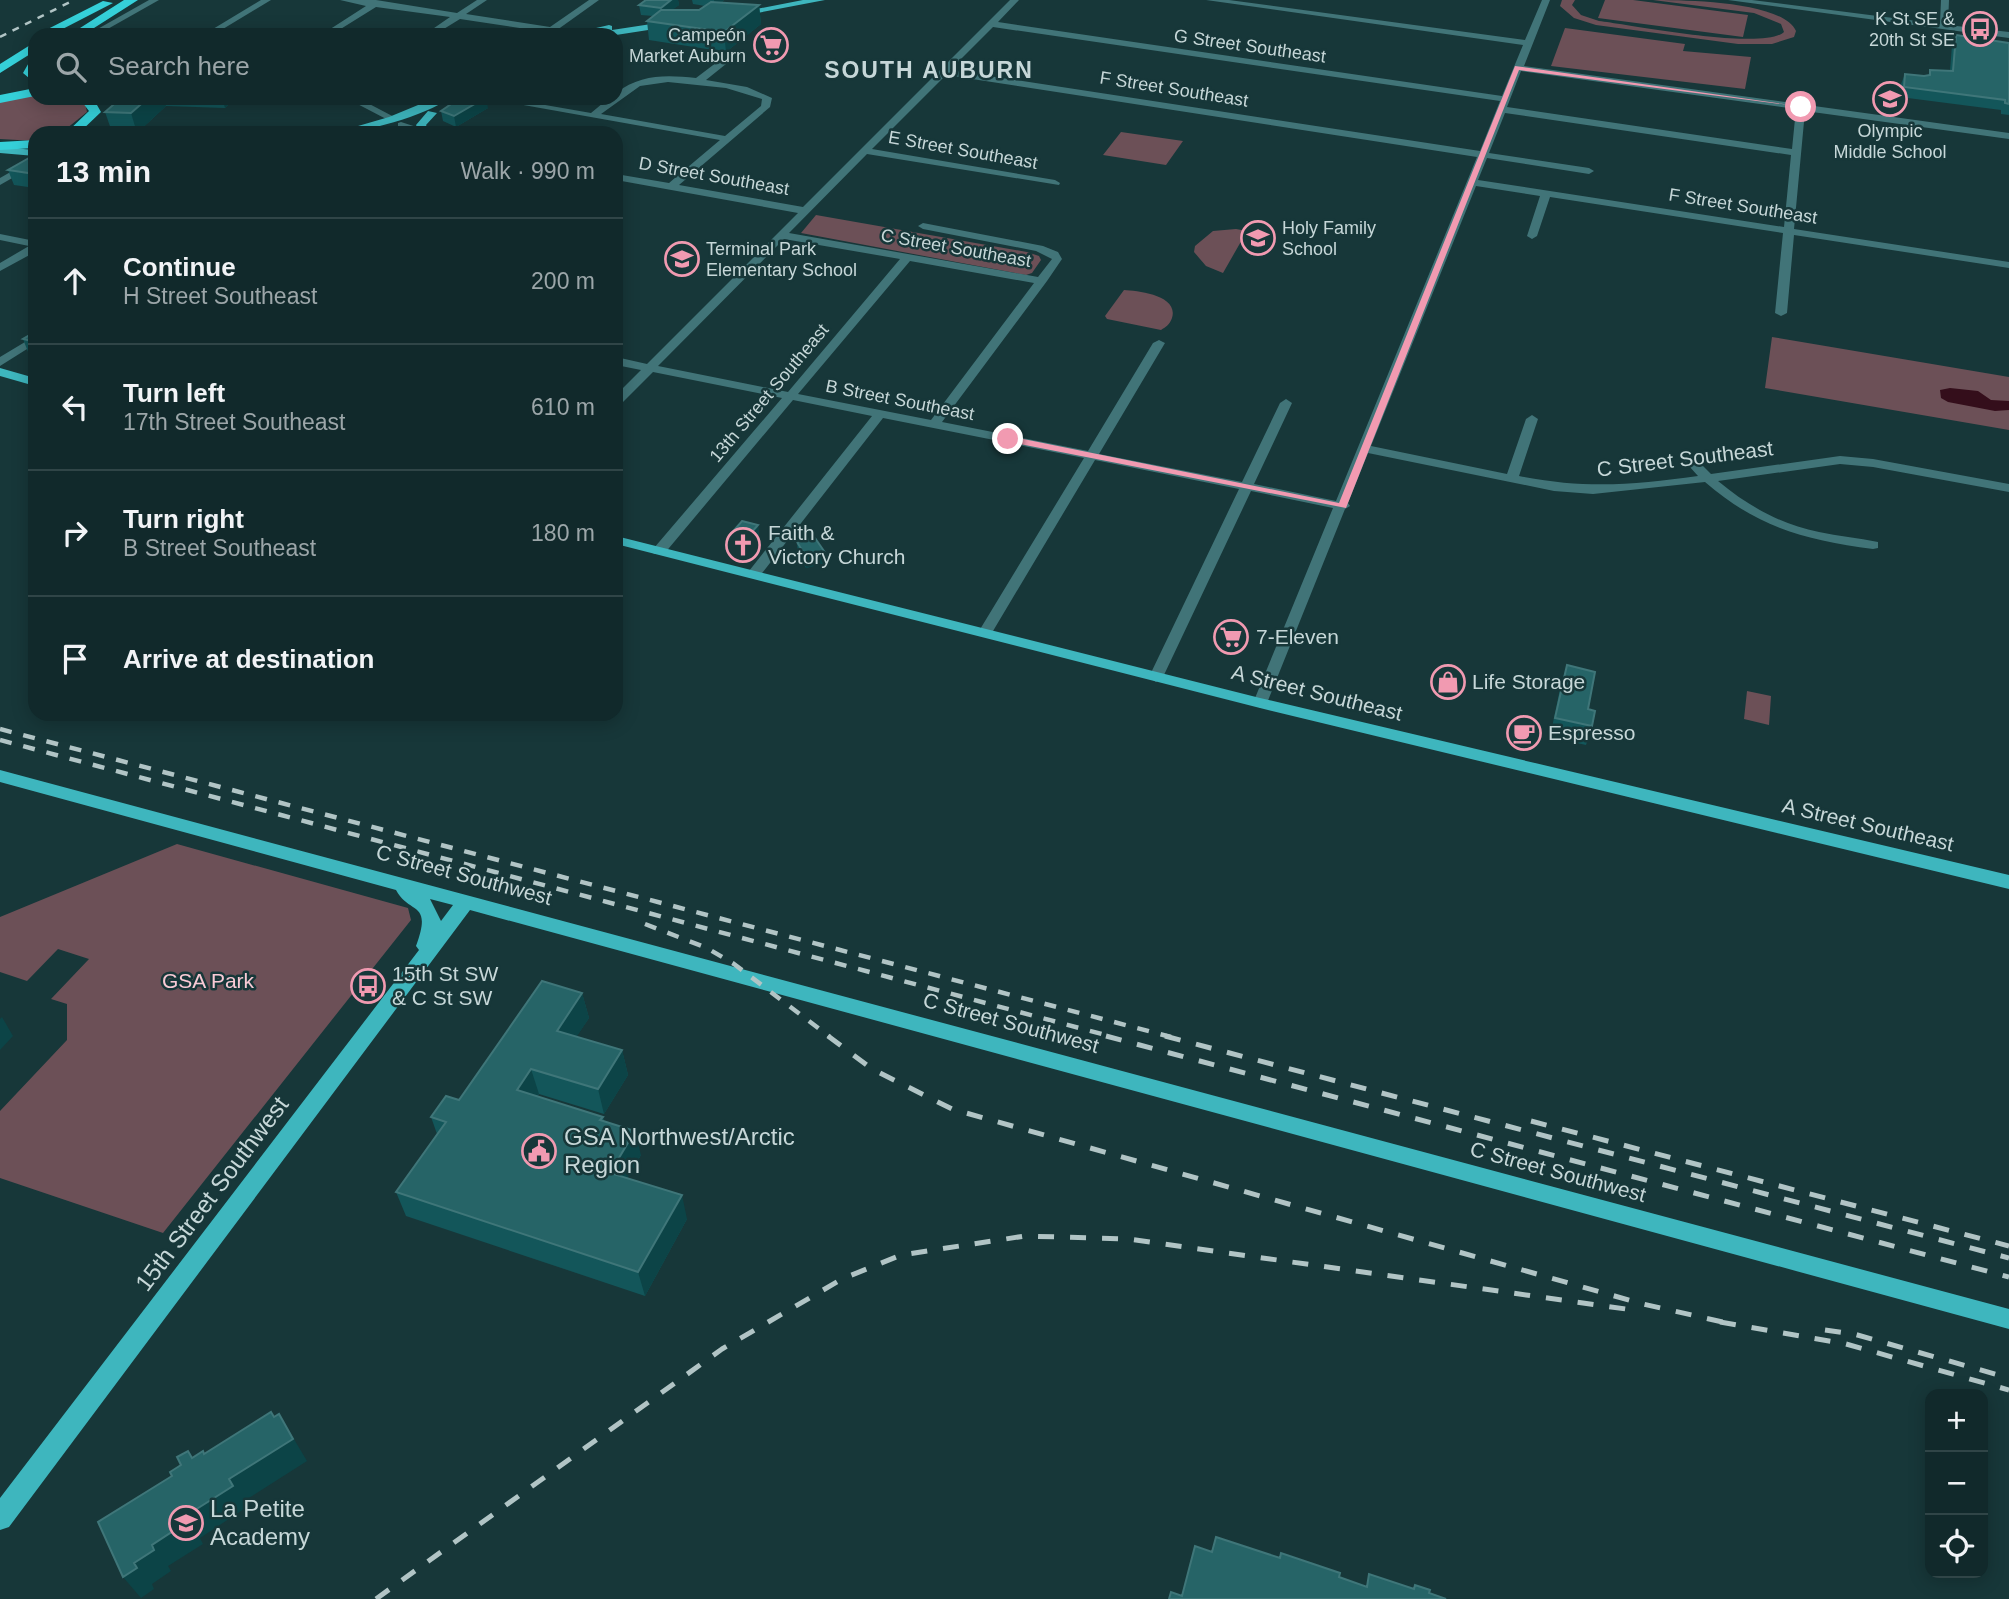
<!DOCTYPE html>
<meta charset="utf-8">
<style>
:root{--surface:#11292b;--page:#1a3133;--text:#f1f3f6;--muted:#9ca6a9;--line:#304547}
body{margin:0;font-family:Arial,sans-serif;background:var(--page);color:var(--text)}
.controls{position:absolute;right:21px;bottom:21px;display:grid;overflow:hidden;border-radius:14px;box-shadow:0 4px 18px #0003}
.controls button{width:63px;height:63px;display:grid;place-items:center;padding:0;border:0;border-bottom:2px solid var(--line);background:var(--surface);color:var(--text);font:35px sans-serif}
.stop{position:absolute;width:21px;height:21px;margin:-16px;border:5px solid #f19ab1;border-radius:50%;background:#fff}
.stop.end{background:#f19ab1;border-color:#fff;box-shadow:0 2px 7px #0008}
.list{margin:0;padding:0;list-style:none}
h2{display:flex;justify-content:space-between;align-items:center;height:91px;margin:0;padding:0 28px;font-size:30px}
h2 small{font-size:23px;font-weight:400;color:var(--muted)}
.list li{display:grid;grid-template-columns:46px 1fr auto;gap:21px;align-items:center;box-sizing:border-box;height:126px;padding:0 28px;border-top:2px solid var(--line)}
.list b{display:block;font-size:26px;white-space:nowrap}
.list p{margin:0;font-size:23px;white-space:nowrap;color:var(--muted)}
.list em{font-size:23px;font-style:normal;color:var(--muted)}
.icon{flex:none;width:38px;height:38px;fill:none;stroke:currentColor;stroke-width:2;stroke-linecap:round;stroke-linejoin:round}
.map{position:relative;flex:none;width:2009px;height:1599px;overflow:hidden}
.search{position:absolute;background:var(--surface);box-shadow:0 4px 18px #0003;left:28px;top:28px;width:595px;height:77px;display:flex;align-items:center;gap:18px;box-sizing:border-box;padding:0 24px;border-radius:21px;color:var(--muted);font-size:26px}
.panel{position:absolute;background:var(--surface);box-shadow:0 4px 18px #0003;left:28px;top:126px;width:595px;height:595px;border-radius:21px}
.map>svg:first-child{display:block}
</style>
<div class="map">
<svg width="2009" height="1599" viewBox="0 0 2009 1599">
<rect width="100%" height="100%" fill="#173739"/>
<path fill="#6c5057" d="M 1562,0 L 1575,0 L 1572,5 L 1581,15 L 1599,21 C 1632,25 1764,51 1784,32 L 1781,24 L 1754,13 L 1653,0 C 1683,0 1783,1 1796,31 L 1794,37 L 1772,44 L 1738,44 L 1596,25 L 1574,18 L 1560,6 Z
M 1605,0 L 1633,0 L 1748,15 L 1743,37 L 1598,18 Z
M 1565,28 L 1685,44 L 1683,51 L 1751,57 L 1745,89 L 1551,66 Z
M 35,95 L 35,98 L 80,99 L 85,103 L 87,112 L 61,133 L 35,133 L 35,141 L 0,139 L 0,102 Z
M 1121,132 L 1183,141 L 1166,165 L 1103,155 Z
M 816,215 L 1027,252 L 1039,256 L 1041,260 L 1032,273 L 1026,275 L 801,233 Z
M 1236,229 L 1247,231 L 1223,273 L 1206,266 L 1194,252 L 1195,246 L 1213,231 Z
M 1124,290 C 1138,291 1179,295 1172,318 C 1170,324 1166,327 1161,330 L 1107,319 L 1105,316 Z
M 1772,337 L 2009,377 L 2009,430 L 1765,388 Z
M 1747,691 L 1771,696 L 1769,725 L 1744,719 Z
M 177,844 L 408,908 L 411,920 L 163,1233 L 0,1178 L 0,1111 L 67,1040 L 67,1004 L 51,999 L 89,959 L 58,949 L 27,981 L 0,972 L 0,917 Z"/>
<path fill="#340e1b" d="M 1950,388 L 1978,391 L 1991,400 L 2009,401 L 2009,410 L 1995,411 L 1948,402 L 1941,398 L 1940,390 Z"/>
<g fill="none" stroke-linecap="round" stroke-linejoin="round">
<path fill="#417478" fill-rule="evenodd" d="M 149,0 L 159,0 L 97,35 L 87,35 Z
M 261,0 L 271,0 L 213,35 L 203,35 Z
M 340,0 L 376,0 L 457,13 L 477,0 L 487,0 L 466,14 L 550,27 L 589,0 L 599,0 L 557,30 L 566,35 L 460,19 L 434,35 L 424,35 L 450,17 L 376,7 L 331,35 L 321,35 L 366,6 Z
M 1010,0 L 1019,0 L 998,22 L 1502,96 L 1523,45 L 1206,0 L 1229,0 L 1525,40 L 1542,0 L 1550,0 L 1524,66 L 2009,133 L 2009,139 L 1805,111 L 1794,229 L 2009,262 L 2009,268 L 1794,235 L 1787,313 L 1781,316 L 1775,313 L 1783,233 L 1550,197 L 1537,236 L 1532,239 L 1527,236 L 1540,196 L 1476,186 L 1371,446 L 1507,474 L 1526,419 L 1532,415 L 1538,419 L 1519,476 C 1584,489 1634,485 1698,476 L 1680,456 L 1686,452 L 1690,453 L 1711,474 L 1840,456 L 1873,459 L 2009,484 L 2009,492 L 1873,467 L 1840,464 L 1718,481 C 1748,506 1780,524 1819,532 C 1838,536 1858,538 1878,542 L 1878,548 L 1873,549 C 1806,540 1758,528 1705,482 L 1593,494 L 1554,491 L 1368,453 L 1348,503 L 1350,506 L 1345,509 L 1267,703 L 1260,708 L 1253,703 L 1333,508 L 1251,491 L 1163,677 L 1156,682 L 1149,677 L 1239,489 L 1095,460 L 993,631 L 986,635 L 979,631 L 1084,458 L 883,418 L 759,577 L 749,577 L 747,574 L 749,571 L 872,416 L 793,400 L 664,554 L 654,554 L 652,551 L 654,548 L 782,398 L 653,372 L 620,405 L 616,406 L 616,395 L 641,370 L 616,365 L 616,357 L 647,364 L 798,213 L 616,180 L 616,174 L 669,183 L 720,140 L 484,98 L 505,98 L 591,113 L 609,98 L 616,98 L 616,93 C 641,74 666,75 696,78 L 725,56 L 731,56 L 731,60 L 706,80 L 747,87 L 772,98 L 770,107 L 679,185 L 803,207 ZM 993,27 L 1500,101 L 1480,151 L 950,70 ZM 1521,71 L 1796,109 L 1792,149 L 1507,107 ZM 946,75 L 1477,157 L 1336,501 L 1254,484 L 1292,403 L 1286,399 L 1280,403 L 1242,482 L 1099,454 L 1165,343 L 1159,340 L 1153,343 L 1088,451 L 942,422 L 1047,281 L 1062,259 L 1058,252 L 1043,246 L 923,223 L 918,226 L 923,229 L 1036,251 L 1052,259 L 1038,277 L 789,233 L 867,154 L 1059,185 L 1060,183 L 1055,180 L 872,149 ZM 668,82 L 726,88 L 762,99 L 761,106 L 725,136 L 601,114 L 640,86 ZM 1505,113 L 1791,155 L 1784,227 L 1478,180 L 1487,158 L 1589,174 L 1594,171 L 1589,168 L 1489,153 ZM 784,239 L 900,259 L 788,392 L 658,366 ZM 910,261 L 1034,283 L 931,420 L 798,394 Z
M 1728,0 L 1752,0 L 1940,24 L 1941,0 L 1949,0 L 1948,25 L 2009,32 L 2009,38 Z
M 346,98 L 358,98 L 398,119 L 390,121 Z
M 401,122 L 429,131 L 431,133 L 416,133 L 398,127 L 398,123 Z
M 35,158 L 35,165 L 0,185 L 0,178 Z
M 0,234 L 35,241 L 35,252 L 0,271 L 0,263 L 29,246 L 0,240 Z
M 35,336 L 35,344 L 0,366 L 0,357 Z"/>
<path fill="#3eb6be" fill-rule="evenodd" d="M 803,0 L 825,0 L 736,17 L 731,14 Z
M 671,21 L 674,22 L 674,26 L 616,35 L 566,35 L 609,25 L 612,26 L 612,30 Z
M 435,98 L 449,98 C 426,116 363,133 334,133 L 389,117 Z
M 428,111 L 437,113 L 426,125 L 430,133 L 420,133 L 416,125 Z
M 0,147 L 35,150 L 35,156 L 0,153 Z
M 0,368 L 35,378 L 35,386 L 0,376 Z
M 616,536 L 1260,698 L 2009,875 L 2009,889 L 1260,708 L 616,544 Z
M 0,770 L 2009,1309 L 2009,1329 L 470,910 L 9,1527 L 0,1530 L 0,1498 L 419,950 L 416,946 C 433,900 409,915 396,890 L 0,782 ZM 430,899 L 453,905 L 441,921 Z"/>
<path fill="#35d0d9" fill-rule="evenodd" d="M 124,0 L 138,0 L 83,35 L 69,35 Z
M 103,1 L 113,3 L 51,35 L 36,35 Z
M 35,42 L 35,51 L 0,73 L 0,64 Z
M 35,58 L 35,83 L 23,73 L 31,59 Z
M 35,88 L 35,96 L 0,103 L 0,95 Z
M 79,98 L 93,98 L 101,112 L 79,133 L 66,133 L 89,111 Z
M 35,140 L 35,148 L 0,150 L 0,142 Z"/>
<path stroke="#b1c4c5" stroke-width="2.5" stroke-dasharray="7 7" stroke-linecap="butt" d="M 0,37 L 74,0"/>
<path stroke="#b1c4c5" stroke-width="4.5" stroke-dasharray="12 12" stroke-linecap="butt" d="M 0,729 L 1171,1037
M 0,740 L 1113,1037
M 645,924 L 707,948 L 734,964 L 830,1037"/>
<path stroke="#b1c4c5" stroke-width="5" stroke-dasharray="16 16" stroke-linecap="butt" d="M 828,1036 L 872,1069 L 952,1109 L 1643,1304 L 1727,1323
M 1106,1036 L 2009,1277
M 1165,1036 L 2009,1258
M 1531,1121 L 2009,1246
M 1720,1322 L 1846,1344 L 2009,1390
M 1825,1330 L 1854,1334 L 2009,1378
M 376,1599 L 722,1349 L 842,1279 L 901,1255 L 1025,1236 L 1128,1239 L 1633,1310"/>
</g>
<path fill="#13565a" d="M 646,0 L 678,0 L 679,5 L 671,10 L 699,10 L 705,6 L 693,4 L 692,0 L 724,0 L 721,3 L 759,5 L 761,24 L 726,52 L 649,40 L 647,21 L 653,16 L 641,15 L 639,5 Z
M 1956,35 L 2009,43 L 2009,115 L 2001,114 L 2001,110 L 1900,97 L 1901,84 L 1905,74 L 1924,76 L 1928,76 L 1930,70 L 1950,71 L 1952,45 Z
M 121,98 L 235,98 L 225,108 L 166,106 L 137,133 L 112,132 L 105,112 Z
M 488,108 L 456,127 L 443,121 L 441,111 Z
M 35,159 L 35,188 L 14,185 L 8,170 Z
M 35,332 L 35,358 L 30,357 L 23,339 Z
M 758,525 L 759,537 L 747,552 L 730,549 L 729,536 Z
M 797,542 L 825,563 L 806,568 L 798,554 Z
M 1567,665 L 1588,709 L 1592,726 L 1586,745 L 1550,737 L 1561,684 Z
M 582,993 L 589,1018 L 576,1037 L 622,1050 L 628,1075 L 604,1114 L 539,1094 L 537,1097 L 603,1117 L 604,1121 L 641,1155 L 627,1178 L 687,1219 L 645,1296 L 406,1216 L 396,1192 L 437,1134 L 431,1117 L 459,1100 Z"/>
<path fill="#0c4447" d="M 671,0 L 678,0 L 679,5 L 662,18 L 661,8 Z
M 714,0 L 724,0 L 715,7 Z
M 759,5 L 761,24 L 726,52 L 724,32 Z
M 148,98 L 163,98 L 166,106 L 137,133 L 131,113 Z
M 222,98 L 235,98 L 225,108 Z
M 401,98 L 415,98 L 402,103 Z
M 486,98 L 488,108 L 456,127 L 454,116 Z
M 758,525 L 759,537 L 747,552 L 745,540 Z
M 824,551 L 825,563 L 806,568 L 805,555 Z
M 582,993 L 589,1018 L 564,1056 L 557,1031 Z
M 2,1017 L 13,1036 L 0,1050 L 0,1019 Z
M 622,1050 L 628,1075 L 604,1114 L 598,1089 Z
M 531,1069 L 539,1094 L 525,1115 L 517,1090 Z
M 635,1131 L 641,1155 L 616,1197 L 610,1173 Z
M 682,1195 L 687,1219 L 645,1296 L 638,1272 Z
M 279,1414 L 307,1461 L 244,1501 L 247,1507 L 200,1538 L 203,1544 L 168,1566 L 171,1571 L 152,1584 L 154,1589 L 141,1598 L 123,1577 L 134,1563 L 152,1545 L 184,1517 L 229,1479 Z"/>
<path fill="#266467" stroke="#3f7679" stroke-width="2" d="M 646,0 L 671,0 L 661,8 L 639,5 Z
M 711,2 L 759,5 L 724,32 L 647,21 L 661,10 L 699,10 Z
M 1956,35 L 2009,43 L 2009,104 L 2005,103 L 2005,100 L 1904,87 L 1905,74 L 1924,76 L 1930,75 L 1930,70 L 1953,71 Z
M 121,98 L 148,98 L 131,113 L 105,112 Z
M 460,98 L 485,98 L 454,116 L 441,111 Z
M 29,158 L 35,159 L 35,174 L 8,170 Z
M 35,332 L 35,342 L 23,339 Z
M 742,521 L 758,525 L 745,540 L 729,536 Z
M 815,538 L 824,551 L 805,555 L 797,542 Z
M 1567,665 L 1595,672 L 1588,709 L 1595,711 L 1592,726 L 1555,718 Z
M 542,981 L 582,993 L 557,1031 L 622,1050 L 598,1089 L 531,1069 L 517,1090 L 603,1117 L 600,1120 L 635,1131 L 610,1173 L 682,1195 L 638,1272 L 396,1192 L 446,1122 L 431,1117 L 446,1096 L 459,1100 Z
M 271,1412 L 274,1417 L 279,1414 L 293,1439 L 229,1479 L 233,1486 L 184,1517 L 187,1522 L 152,1545 L 154,1550 L 134,1563 L 137,1568 L 123,1577 L 98,1522 L 172,1476 L 170,1472 L 181,1465 L 177,1457 L 188,1451 L 192,1458 L 203,1451 L 204,1454 Z
M 1216,1537 L 1280,1558 L 1281,1553 L 1340,1573 L 1339,1577 L 1367,1587 L 1369,1574 L 1414,1589 L 1415,1585 L 1430,1590 L 1429,1593 L 1446,1599 L 1169,1599 L 1171,1592 L 1182,1596 L 1195,1546 L 1212,1552 Z"/>
<path fill="#f19ab1" d="M 1515,66 L 1804,107 L 1519,70 L 1346,508 L 1005,441 L 1008,436 L 1339,503 Z"/>
<defs>
<g id="bus-ring" transform="scale(1.75)"><circle r="9.5" fill="#173739" stroke="#f19ab1" stroke-width="1.5"/><path d="M-5-6H5V4H4V6H2V4H-2V6H-4V4H-5ZM-3.5-4V0h7V-4ZM-3.5 1.2v1.5H-2V1.2ZM2 1.2v1.5H3.5V1.2Z" fill="#f19ab1"/></g>
<g id="supermarket-ring" transform="scale(1.75)"><circle r="9.5" fill="#173739" stroke="#f19ab1" stroke-width="1.5"/><path d="M-6-5.5h2.5l.6 2H6L4.5 2H-2.5L-4.4-4H-6ZM-1.5 3.2a1.3 1.3 0 1 0 .1 0ZM3 3.2a1.3 1.3 0 1 0 .1 0Z" fill="#f19ab1"/></g>
<g id="school-ring" transform="scale(1.75)"><circle r="9.5" fill="#173739" stroke="#f19ab1" stroke-width="1.5"/><path d="M0-5L7-2L0 1L-7-2ZM-4 1L0 2.5L4 1V4Q0 6-4 4Z" fill="#f19ab1"/></g>
<g id="church-ring" transform="scale(1.75)"><circle r="9.5" fill="#173739" stroke="#f19ab1" stroke-width="1.5"/><path d="M-1.2-6h2.4v3.5h3.3v2.4h-3.3V6h-2.4V-.1h-3.3v-2.4h3.3Z" fill="#f19ab1"/></g>
<g id="shop-ring" transform="scale(1.75)"><circle r="9.5" fill="#173739" stroke="#f19ab1" stroke-width="1.5"/><path d="M-5-2.5h2.3a2.7 3.5 0 0 1 5.4 0H5L5.5 6h-11ZM-1.5-2.5h3a1.5 2.3 0 0 0-3 0Z" fill="#f19ab1"/></g>
<g id="cafe-ring" transform="scale(1.75)"><circle r="9.5" fill="#173739" stroke="#f19ab1" stroke-width="1.5"/><path d="M-5.5-4.5H6V0H3Q3 3.5 0 3.5H-2.5Q-5.5 3.5-5.5 0ZM3-3.2v2h1.7v-2ZM-6 4.5H4V6H-6Z" fill="#f19ab1"/></g>
<g id="civic-ring" transform="scale(1.75)"><circle r="9.5" fill="#173739" stroke="#f19ab1" stroke-width="1.5"/><path d="M-.6-6.5H3V-4.5H.6V-3L4-1V1h2V6H-6V1h2V-1L-.6-3ZM-1.2 2.5V6h2.4V2.5Z" fill="#f19ab1"/></g>
</defs>
<g fill-rule="evenodd">
<use href="#bus-ring" x="1980" y="29"/>
<use href="#supermarket-ring" x="771" y="45"/>
<use href="#school-ring" x="1890" y="99"/>
<use href="#school-ring" x="1258" y="238"/>
<use href="#school-ring" x="682" y="259"/>
<use href="#church-ring" x="743" y="545"/>
<use href="#supermarket-ring" x="1231" y="637"/>
<use href="#shop-ring" x="1448" y="682"/>
<use href="#cafe-ring" x="1524" y="733"/>
<use href="#bus-ring" x="368" y="986"/>
<use href="#civic-ring" x="539" y="1151"/>
<use href="#school-ring" x="186" y="1523"/>
</g>
<g text-anchor="middle" stroke-width="5" stroke-linejoin="round" paint-order="stroke">
<g font-size="18" fill="#c6d7d8" stroke="#173739" text-anchor="end">
<text x="1955" y="25">K St SE &amp;<tspan x="1955" dy="21">20th St SE</tspan></text>
<text x="746" y="41">Campeón<tspan x="746" dy="21">Market Auburn</tspan></text>
<text x="1890" y="137" text-anchor="middle">Olympic<tspan x="1890" dy="21">Middle School</tspan></text>
<text x="1282" y="234" text-anchor="start">Holy Family<tspan x="1282" dy="21">School</tspan></text>
<text x="706" y="255" text-anchor="start">Terminal Park<tspan x="706" dy="21">Elementary School</tspan></text>
</g>
<g font-size="18" fill="#c6d7d8" stroke="#173739">
<text transform="translate(1250 46) rotate(8)" y="6">G Street Southeast</text>
<text transform="translate(1174 89) rotate(9)" y="6">F Street Southeast</text>
<text transform="translate(963 150) rotate(10)" y="6">E Street Southeast</text>
<text transform="translate(714 176) rotate(10)" y="6">D Street Southeast</text>
<text transform="translate(1743 206) rotate(9)" y="6">F Street Southeast</text>
<text transform="translate(956 248) rotate(10)" y="6">C Street Southeast</text>
<text transform="translate(769 393) rotate(-50)" y="6">13th Street Southeast</text>
<text transform="translate(900 400) rotate(11)" y="6">B Street Southeast</text>
</g>
<g font-size="21" fill="#c6d7d8" stroke="#173739">
<text transform="translate(1685 459) rotate(-7)" y="7">C Street Southeast</text>
<text transform="translate(1317 693) rotate(14)" y="7">A Street Southeast</text>
<text transform="translate(1868 825) rotate(13)" y="7">A Street Southeast</text>
<text transform="translate(464 875) rotate(15)" y="7">C Street Southwest</text>
<text transform="translate(1011 1023) rotate(15)" y="7">C Street Southwest</text>
<text transform="translate(1558 1172) rotate(15)" y="7">C Street Southwest</text>
</g>
<g font-size="21" fill="#c6d7d8" stroke="#173739" text-anchor="start">
<text x="768" y="540">Faith &amp;<tspan x="768" dy="24">Victory Church</tspan></text>
<text x="1256" y="644">7-Eleven</text>
<text x="1472" y="689">Life Storage</text>
<text x="1548" y="740">Espresso</text>
<text x="392" y="981">15th St SW<tspan x="392" dy="24">&amp; C St SW</tspan></text>
</g>
<g font-size="21" fill="#f9cad5" stroke="#173739">
<text x="208" y="988">GSA Park</text>
</g>
<g font-size="23" font-weight="bold" letter-spacing="2" fill="#c6d7d8" stroke="#173739">
<text x="929" y="78">SOUTH AUBURN</text>
</g>
<g font-size="24" fill="#c6d7d8" stroke="#173739" text-anchor="start">
<text x="564" y="1145">GSA Northwest/Arctic<tspan x="564" dy="28">Region</tspan></text>
<text x="210" y="1517">La Petite<tspan x="210" dy="28">Academy</tspan></text>
</g>
<g font-size="24" fill="#c6d7d8" stroke="#173739">
<text transform="translate(212 1194) rotate(-53)" y="8">15th Street Southwest</text>
</g>
</g>
</svg>
<div class="controls">
<button>+</button>
<button>−</button>
<button><svg class="icon" aria-label="locate" viewBox="0 0 24 24"><circle cx="12" cy="12" r="6"/><path d="M12 2v4M12 18v4M2 12h4M18 12h4"/></svg></button>
</div>
<div class="stop" style="left:1801px;top:107px"></div>
<div class="stop end" style="left:1008px;top:439px"></div>
<div class="search"><svg class="icon" aria-label="search" viewBox="0 0 24 24"><circle cx="10" cy="10" r="6"/><path d="M15 15l6 6"/></svg>Search here</div>
<section class="panel">
<h2>13 min<small>Walk · 990 m</small></h2>
<ul class="list">
<li><svg class="icon" aria-label="ahead" viewBox="0 0 24 24"><path d="M12 20V5M6 11l6-6 6 6"/></svg><div><b>Continue</b><p>H Street Southeast</p></div><em>200 m</em></li>
<li><svg class="icon" aria-label="left" viewBox="0 0 24 24"><path d="M17 20v-9H6M10 6l-5 5 5 5"/></svg><div><b>Turn left</b><p>17th Street Southeast</p></div><em>610 m</em></li>
<li><svg class="icon" aria-label="right" viewBox="0 0 24 24"><path d="M7 20v-9h11M14 6l5 5-5 5"/></svg><div><b>Turn right</b><p>B Street Southeast</p></div><em>180 m</em></li>
<li><svg class="icon" aria-label="arrive" viewBox="0 0 24 24"><path d="M6 21V4h12l-3 4 3 4H6"/></svg><div><b>Arrive at destination</b></div></li>
</ul>
</section>
</div>
